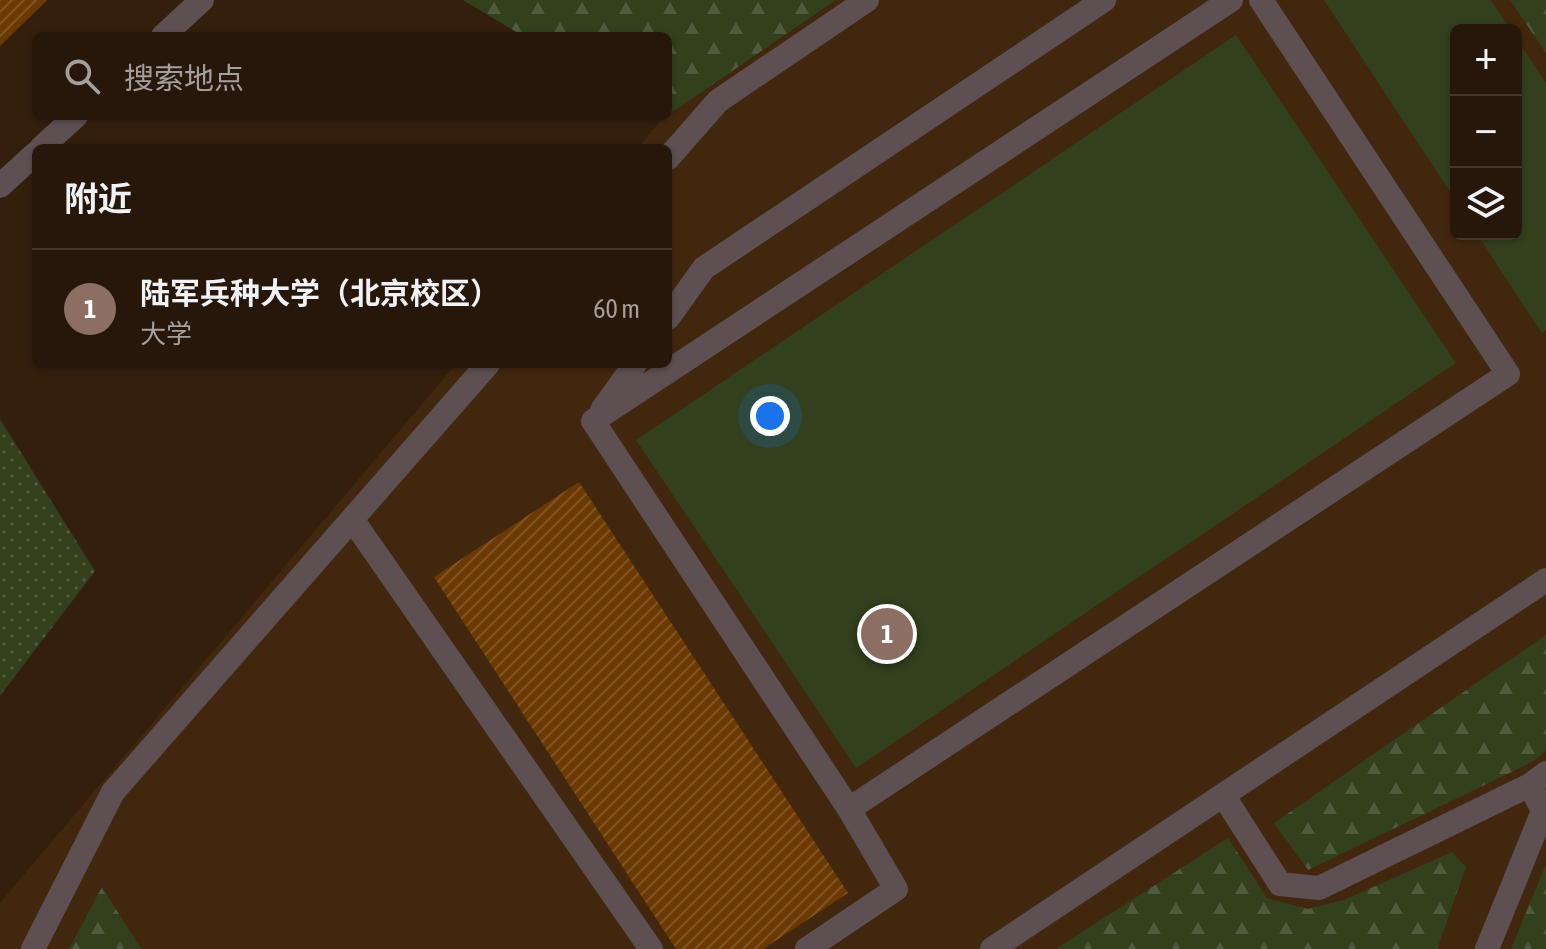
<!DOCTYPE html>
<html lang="zh">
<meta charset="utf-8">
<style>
:root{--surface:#27170a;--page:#2f2013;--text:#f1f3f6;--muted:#a49f9c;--line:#43362b;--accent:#d93025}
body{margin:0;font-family:"Asap Condensed","Noto Sans SC",sans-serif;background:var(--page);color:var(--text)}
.controls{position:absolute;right:24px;top:24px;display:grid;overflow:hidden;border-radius:12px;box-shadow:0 2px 6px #0004}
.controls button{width:72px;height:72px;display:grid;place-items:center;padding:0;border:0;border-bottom:2px solid var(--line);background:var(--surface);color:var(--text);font:40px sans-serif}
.you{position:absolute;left:770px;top:416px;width:28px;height:28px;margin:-20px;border:6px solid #fff;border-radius:50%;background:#1a73e8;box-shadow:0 0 0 12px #1a73e833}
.badge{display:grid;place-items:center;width:52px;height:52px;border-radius:50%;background:var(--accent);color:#fff;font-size:26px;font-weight:700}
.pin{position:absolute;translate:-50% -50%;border:4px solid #fff;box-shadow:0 2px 8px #0006}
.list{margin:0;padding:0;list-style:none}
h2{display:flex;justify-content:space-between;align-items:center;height:104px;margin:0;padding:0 32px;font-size:34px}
h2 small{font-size:26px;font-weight:400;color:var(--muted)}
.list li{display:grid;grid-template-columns:52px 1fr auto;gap:24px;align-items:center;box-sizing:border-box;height:120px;padding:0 32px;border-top:2px solid var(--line)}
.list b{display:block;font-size:30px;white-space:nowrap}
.list p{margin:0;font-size:26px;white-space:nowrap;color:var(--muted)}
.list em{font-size:26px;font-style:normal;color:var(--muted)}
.icon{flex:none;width:44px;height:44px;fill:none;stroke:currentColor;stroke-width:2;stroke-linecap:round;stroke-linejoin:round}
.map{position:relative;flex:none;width:1546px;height:949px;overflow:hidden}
.search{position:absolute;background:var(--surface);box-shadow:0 2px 6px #0004;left:32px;top:32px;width:640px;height:88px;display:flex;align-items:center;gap:20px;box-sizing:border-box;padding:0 28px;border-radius:12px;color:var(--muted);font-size:30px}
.panel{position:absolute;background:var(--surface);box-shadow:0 2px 6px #0004;left:32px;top:144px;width:640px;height:224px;border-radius:12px}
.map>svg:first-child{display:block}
</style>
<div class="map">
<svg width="1546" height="949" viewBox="0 0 1546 949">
<defs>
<pattern id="grass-dots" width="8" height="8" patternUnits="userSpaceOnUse" patternTransform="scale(2)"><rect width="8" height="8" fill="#32401d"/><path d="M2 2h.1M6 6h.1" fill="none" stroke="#4f5b3c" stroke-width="1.8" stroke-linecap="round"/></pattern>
<pattern id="forest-firs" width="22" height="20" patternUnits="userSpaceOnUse" patternTransform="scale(2)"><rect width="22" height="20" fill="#32401d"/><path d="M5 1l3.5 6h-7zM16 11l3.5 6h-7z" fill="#4f5b3c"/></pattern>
<pattern id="building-hatch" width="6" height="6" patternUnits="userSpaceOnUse" patternTransform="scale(2)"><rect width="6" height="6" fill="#6b3901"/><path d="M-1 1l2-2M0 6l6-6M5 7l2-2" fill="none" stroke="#805525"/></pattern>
</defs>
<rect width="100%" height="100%" fill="#341f0d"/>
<path fill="#42270f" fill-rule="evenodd" d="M 836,0 L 1546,0 L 1546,949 L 0,949 L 0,903 L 456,364 L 668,364 L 668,148 L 638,148 L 662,119 ZM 1456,30 L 1516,30 L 1516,234 L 1456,234 Z"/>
<path fill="url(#grass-dots)" d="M 0,419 L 95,571 L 0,696 Z"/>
<path fill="url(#forest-firs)" d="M 463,0 L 836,0 L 668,115 L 668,36 L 523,36 Z
M 1510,0 L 1546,0 L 1546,53 Z
M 1546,635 L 1546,751 L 1532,762 L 1308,870 L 1274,823 Z
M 1228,838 L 1267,898 L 1308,909 L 1346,899 L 1452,852 L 1466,867 L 1437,949 L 1056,949 Z
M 1546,864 L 1546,949 L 1511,949 Z
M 102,887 L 141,949 L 69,949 Z"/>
<path fill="#32401d" d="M 1324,0 L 1491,0 L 1511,30 L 1456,30 L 1456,201 Z
M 1236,35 L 1456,363 L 856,768 L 636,440 Z
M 1516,38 L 1546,83 L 1546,330 L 1542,333 L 1477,234 L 1516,234 Z"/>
<path fill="url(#building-hatch)" d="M 0,0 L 47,0 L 0,46 Z
M 579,482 L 848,893 L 763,949 L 676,949 L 434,577 Z"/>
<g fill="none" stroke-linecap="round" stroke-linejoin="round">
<path stroke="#5e4f52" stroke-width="24" d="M 163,36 L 202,0
M 41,148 L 76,116
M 668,158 L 718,101 L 867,0
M 0,186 L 36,153
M 668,318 L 704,268 L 1104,0
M 602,410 L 635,364
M 352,519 L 651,949
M 1223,795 L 1280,884 L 1319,888 L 1530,785 L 1546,773
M 849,809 L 1508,374 L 1261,0
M 33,949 L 113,792 L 488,364
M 807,949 L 896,889 L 849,809 L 593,421 L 1231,0
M 992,949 L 1546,580
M 1487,949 L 1543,811 L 1530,785"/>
</g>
</svg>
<div class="controls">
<button>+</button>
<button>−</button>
<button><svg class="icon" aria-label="layers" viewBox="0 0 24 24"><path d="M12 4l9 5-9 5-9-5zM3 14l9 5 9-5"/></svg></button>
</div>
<div class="you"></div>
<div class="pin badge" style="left:887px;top:634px;background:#8d6e63">1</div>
<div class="search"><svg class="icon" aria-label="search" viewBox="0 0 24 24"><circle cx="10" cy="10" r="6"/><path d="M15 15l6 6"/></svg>搜索地点</div>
<section class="panel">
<h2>附近<small></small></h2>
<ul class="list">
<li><span class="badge" style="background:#8d6e63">1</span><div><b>陆军兵种大学（北京校区）</b><p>大学</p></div><em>60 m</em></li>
</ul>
</section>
</div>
